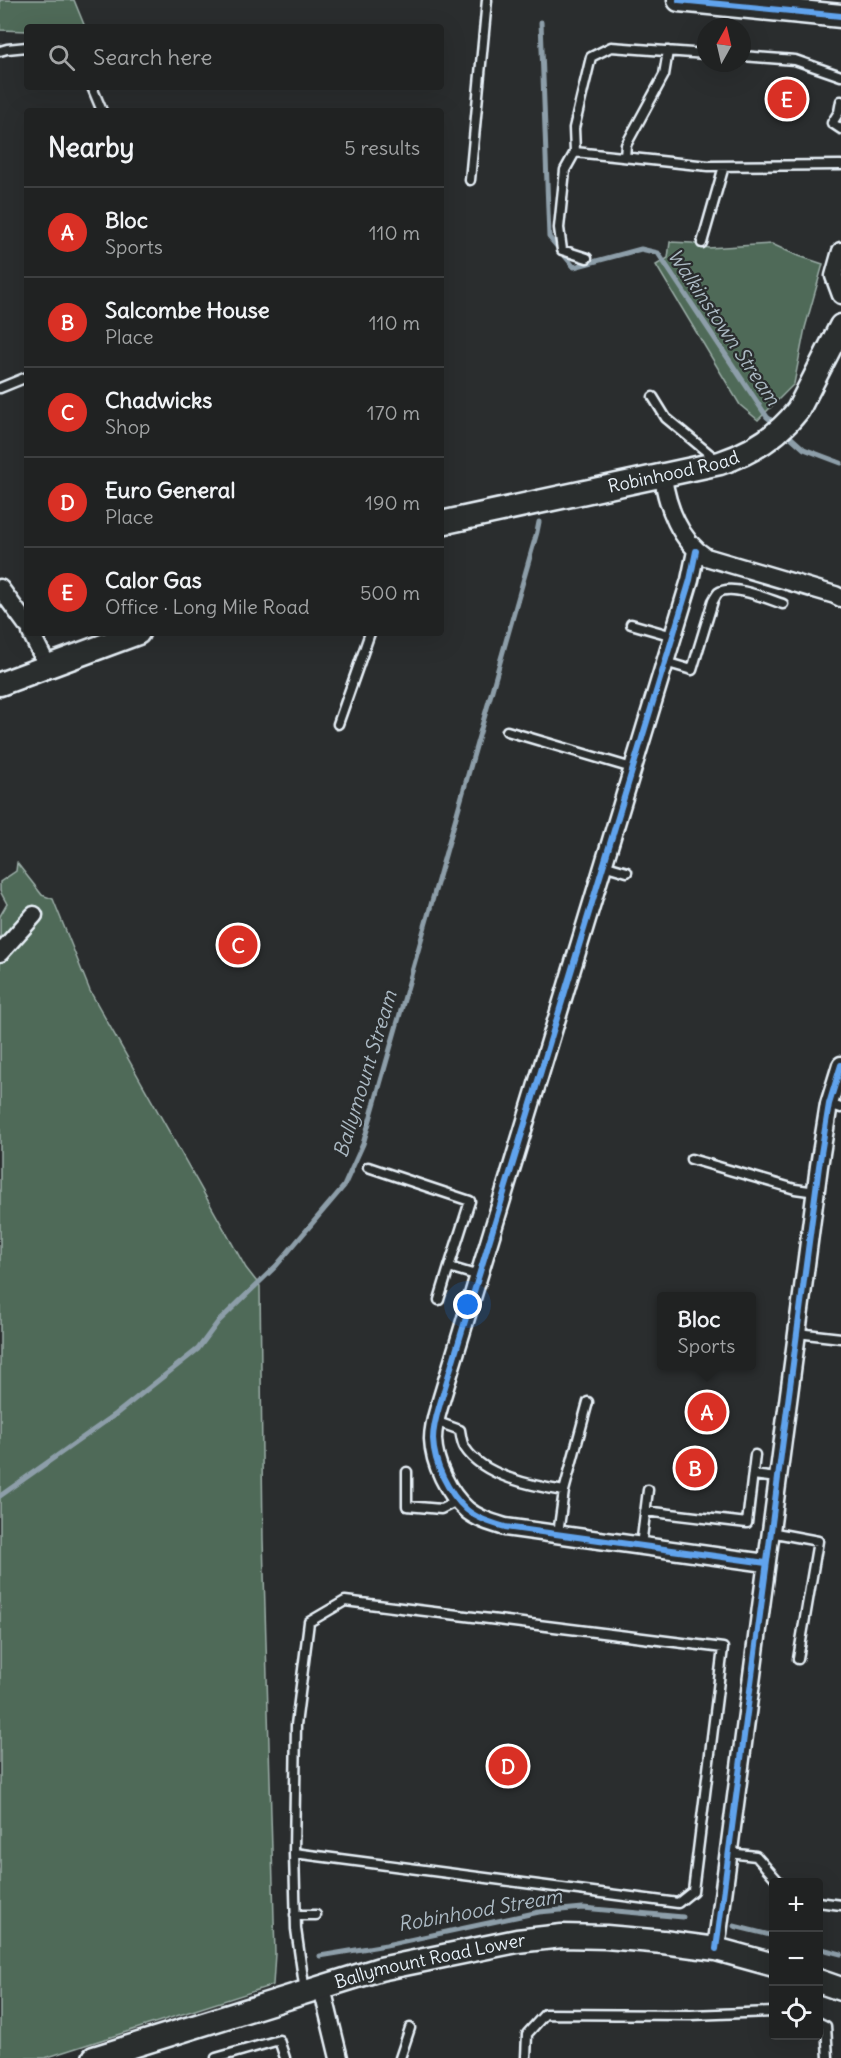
<!DOCTYPE html>
<meta charset="utf-8">
<style>
:root{--surface:#202222;--page:#282a2a;--text:#f1f3f6;--muted:#a2a4a5;--line:#3d3f40;--accent:#d93025}
body{margin:0;font-family:Delius,sans-serif;background:var(--page);color:var(--text)}
.controls{position:absolute;right:18px;bottom:18px;display:grid;overflow:hidden;border-radius:6px;box-shadow:0 6px 24px #0002}
.controls button{width:54px;height:54px;display:grid;place-items:center;padding:0;border:0;border-bottom:2px solid var(--line);background:var(--surface);color:var(--text);font:30px sans-serif}
.compass{position:absolute;left:697px;top:18px;width:54px;height:54px;border-radius:50%;background:var(--surface);box-shadow:0 6px 24px #0002;rotate:8deg}
.you{position:absolute;left:468px;top:1305px;width:21px;height:21px;margin:-15px;border:4px solid #fff;border-radius:50%;background:#1a73e8;box-shadow:0 0 0 9px #1a73e833}
.badge{display:grid;place-items:center;width:39px;height:39px;border-radius:50%;background:var(--accent);color:#fff;font-size:20px;font-weight:700}
.pin{position:absolute;translate:-50% -50%;border:3px solid #fff;box-shadow:0 2px 6px #0006}
.popup{position:absolute;left:657px;top:1292px;width:99px;height:78px;box-sizing:border-box;display:grid;place-content:center;border-radius:6px;background:var(--surface);filter:drop-shadow(0 2px 4px #0005);font-size:20px;white-space:nowrap;color:var(--muted)}
.popup b{font-size:22px;color:var(--text)}
.popup::after{content:'';position:absolute;left:50%;top:100%;margin-left:-12px;border:12px solid transparent;border-top-color:var(--surface)}
.list{margin:0;padding:0;list-style:none}
h2{display:flex;justify-content:space-between;align-items:center;height:78px;margin:0;padding:0 24px;font-size:26px}
h2 small{font-size:20px;font-weight:400;color:var(--muted)}
.list li{display:grid;grid-template-columns:39px 1fr auto;gap:18px;align-items:center;box-sizing:border-box;height:90px;padding:0 24px;border-top:2px solid var(--line)}
.list b{display:block;font-size:22px;white-space:nowrap}
.list p{margin:0;font-size:20px;white-space:nowrap;color:var(--muted)}
.list em{font-size:20px;font-style:normal;color:var(--muted)}
.icon{flex:none;width:33px;height:33px;fill:none;stroke:currentColor;stroke-width:2;stroke-linecap:round;stroke-linejoin:round}
.map{position:relative;flex:none;width:841px;height:2058px;overflow:hidden}
.search{position:absolute;background:var(--surface);box-shadow:0 6px 24px #0002;left:24px;top:24px;width:420px;height:66px;display:flex;align-items:center;gap:15px;box-sizing:border-box;padding:0 21px;border-radius:6px;color:var(--muted);font-size:22px}
.panel{position:absolute;background:var(--surface);box-shadow:0 6px 24px #0002;left:24px;top:108px;width:420px;height:528px;border-radius:6px}
.map>svg:first-child{display:block}
</style>
<div class="map">
<svg width="841" height="2058" viewBox="0 0 841 2058">
<rect width="100%" height="100%" fill="#2a2d2e"/>
<filter id="ink" filterUnits="userSpaceOnUse"><feTurbulence type="fractalNoise" baseFrequency=".0167" numOctaves="2"/><feDisplacementMap in="SourceGraphic" scale="12" xChannelSelector="R" yChannelSelector="G"/><feConvolveMatrix kernelMatrix="1 2 1 2 8 2 1 2 1" color-interpolation-filters="sRGB"/></filter>
<g filter="url(#ink)">
<path fill="#4f6a59" stroke="#9caea8" stroke-width="1.5" d="M 0,0 L 74,0 L 85,27 L 27,27 L 27,31 L 0,30 Z
M 670,242 L 692,243 L 708,248 L 772,244 L 796,255 L 823,264 L 805,328 L 794,384 L 758,420 L 740,405 L 656,265 L 668,258 Z
M 17,863 L 42,895 L 53,899 L 90,991 L 246,1268 L 260,1286 L 263,1539 L 275,1953 L 273,1985 L 45,2058 L 0,2058 L 0,916 L 7,904 L 0,891 L 0,882 L 16,871 Z"/>
<g fill="none" stroke-linecap="round" stroke-linejoin="round">
<path stroke="#8d9ea9" stroke-width="5" d="M 541,22 L 549,237 L 574,267 L 641,249 L 658,253 L 767,417 L 777,425
M 786,433 L 804,449 L 841,463
M 0,1496 L 116,1414 L 198,1349 L 218,1322 L 276,1266 L 344,1186 L 363,1144 L 537,532 L 539,522
M 734,1926 L 774,1936
M 818,1948 L 841,1954
M 320,1956 L 386,1945 L 539,1912 L 583,1908 L 683,1917"/>
<g stroke="#e8f1f8" stroke-width="13">
<path id="lane" d="M 0,51 L 7,49 L 27,47
M 706,54 L 611,47 L 591,57 L 574,128 L 575,152 L 708,166 L 841,165
M 742,56 L 795,60 L 841,76
M 92,87 L 102,111
M 841,101 L 839,112 L 832,123 L 841,129
M 575,152 L 565,170 L 559,228 L 562,250 L 587,258
M 625,157 L 626,145 L 664,75 L 668,51
M 470,180 L 487,0
M 702,243 L 724,166
M 0,388 L 27,377
M 653,397 L 666,418 L 718,461
M 631,624 L 673,636
M 665,662 L 692,670 L 713,601 C 715,598 716,595 718,593 C 731,583 768,599 783,604
M 338,724 L 370,633
M 507,731 L 632,768
M 603,865 L 627,872
M 829,1104 L 841,1108
M 691,1159 L 795,1189 L 816,1192
M 368,1167 L 470,1201 L 449,1267 L 479,1276
M 439,1300 L 449,1267
M 797,1333 L 841,1338
M 435,1421 L 460,1430 C 461,1436 462,1444 465,1448 C 483,1476 533,1486 564,1491 L 558,1534
M 407,1472 L 407,1506 L 441,1509 L 459,1500
M 753,1475 L 777,1478
M 564,1491 L 588,1402
M 645,1511 L 747,1523 L 755,1455
M 770,1532 L 818,1541 L 798,1659
M 641,1546 L 648,1490
M 294,1853 L 678,1903 L 693,1891 L 723,1648 L 345,1601 L 309,1622 L 296,1725 L 294,1853 L 296,1929 L 305,1992
M 729,1853 L 756,1856 L 779,1882
M 818,1902 L 841,1905
M 295,1915 L 316,1915
M 818,2022 L 826,2026 L 828,2058
M 216,2058 L 279,2040 L 285,2058
M 400,2058 L 410,2028
M 526,2058 L 527,2034 L 545,2014 L 691,2015 L 774,2012"/>
</g>
<g stroke="#e8f1f8" stroke-width="21">
<path id="street" d="M 841,251 L 834,276 L 841,295
M 663,477 C 667,506 680,541 706,557 L 835,595 L 841,598
M 696,551 L 690,580 C 606,852 526,1125 442,1397 C 438,1411 433,1424 433,1439 C 434,1464 448,1493 467,1510 C 478,1519 492,1523 505,1527 L 766,1563
M 0,588 L 27,625
M 31,633 L 48,667
M 0,953 L 34,915
M 716,1949 L 819,1166 L 829,1104 L 841,1065
M 322,1988 L 339,2058"/>
</g>
<g stroke="#e8f1f8" stroke-width="27">
<g id="secondary">
<path d="M 679,0 L 841,16"/>
<path id="s1" d="M 441,523 L 720,463 C 751,453 778,436 798,410 L 841,326"/>
<path d="M 0,684 L 138,633"/>
<path d="M 818,1981 L 841,1989"/>
<path id="s2" d="M 94,2058 L 380,1969 L 517,1941 L 562,1936 L 606,1937 L 663,1942 L 716,1949 L 774,1965"/>
</g>
</g>
<use href="#lane" stroke="#2a2d2e" stroke-width="8"/>
<use href="#street" stroke="#2a2d2e" stroke-width="16"/>
<use href="#secondary" stroke="#2a2d2e" stroke-width="22"/>
<g stroke="#2a2d2e" stroke-width="10">
<path id="cycleway" d="M 679,0 L 841,16
M 696,551 L 690,580 C 606,852 526,1125 442,1397 C 438,1411 433,1424 433,1439 C 434,1464 448,1493 467,1510 C 478,1519 492,1523 505,1527 L 766,1563
M 716,1949 L 819,1166 L 829,1104 L 841,1065"/>
</g>
<use href="#cycleway" stroke="#60a3ed" stroke-width="6"/>
</g>
</g>
<g text-anchor="middle" stroke-width="4.5" stroke-linejoin="round" paint-order="stroke">
<g font-size="18" fill="#e8f1f8" stroke="#2a2d2e">
<text dy="6" stroke="none"><textPath href="#s1" startOffset="238">Robinhood Road</textPath></text>
<text dy="6" stroke="none"><textPath href="#s2" startOffset="350">Ballymount Road Lower</textPath></text>
</g>
<g font-size="20" font-style="italic" fill="#acbac4" stroke="#2a2d2e">
<text transform="translate(724 327) rotate(56)" y="7">Walkinstown Stream</text>
<text transform="translate(365 1074) rotate(-73)" y="7">Ballymount Stream</text>
<text transform="translate(480 1910) rotate(-10)" y="7">Robinhood Stream</text>
</g>
</g>
</svg>
<div class="controls">
<button>+</button>
<button>−</button>
<button><svg class="icon" aria-label="locate" viewBox="0 0 24 24"><circle cx="12" cy="12" r="6"/><path d="M12 2v4M12 18v4M2 12h4M18 12h4"/></svg></button>
</div>
<svg class="compass" viewBox="-18 -18 36 36"><path d="M0-13l5 13h-10z" fill="#e53935"/><path d="M0 13l5-13h-10z" fill="#a2a4a5"/></svg>
<div class="you"></div>
<div class="pin badge" style="left:707px;top:1412px">A</div>
<div class="popup"><b>Bloc</b>Sports</div>
<div class="pin badge" style="left:695px;top:1468px">B</div>
<div class="pin badge" style="left:238px;top:945px">C</div>
<div class="pin badge" style="left:508px;top:1766px">D</div>
<div class="pin badge" style="left:787px;top:99px">E</div>
<div class="search"><svg class="icon" aria-label="search" viewBox="0 0 24 24"><circle cx="10" cy="10" r="6"/><path d="M15 15l6 6"/></svg>Search here</div>
<section class="panel">
<h2>Nearby<small>5 results</small></h2>
<ul class="list">
<li><span class="badge">A</span><div><b>Bloc</b><p>Sports</p></div><em>110 m</em></li>
<li><span class="badge">B</span><div><b>Salcombe House</b><p>Place</p></div><em>110 m</em></li>
<li><span class="badge">C</span><div><b>Chadwicks</b><p>Shop</p></div><em>170 m</em></li>
<li><span class="badge">D</span><div><b>Euro General</b><p>Place</p></div><em>190 m</em></li>
<li><span class="badge">E</span><div><b>Calor Gas</b><p>Office · Long Mile Road</p></div><em>500 m</em></li>
</ul>
</section>
</div>
